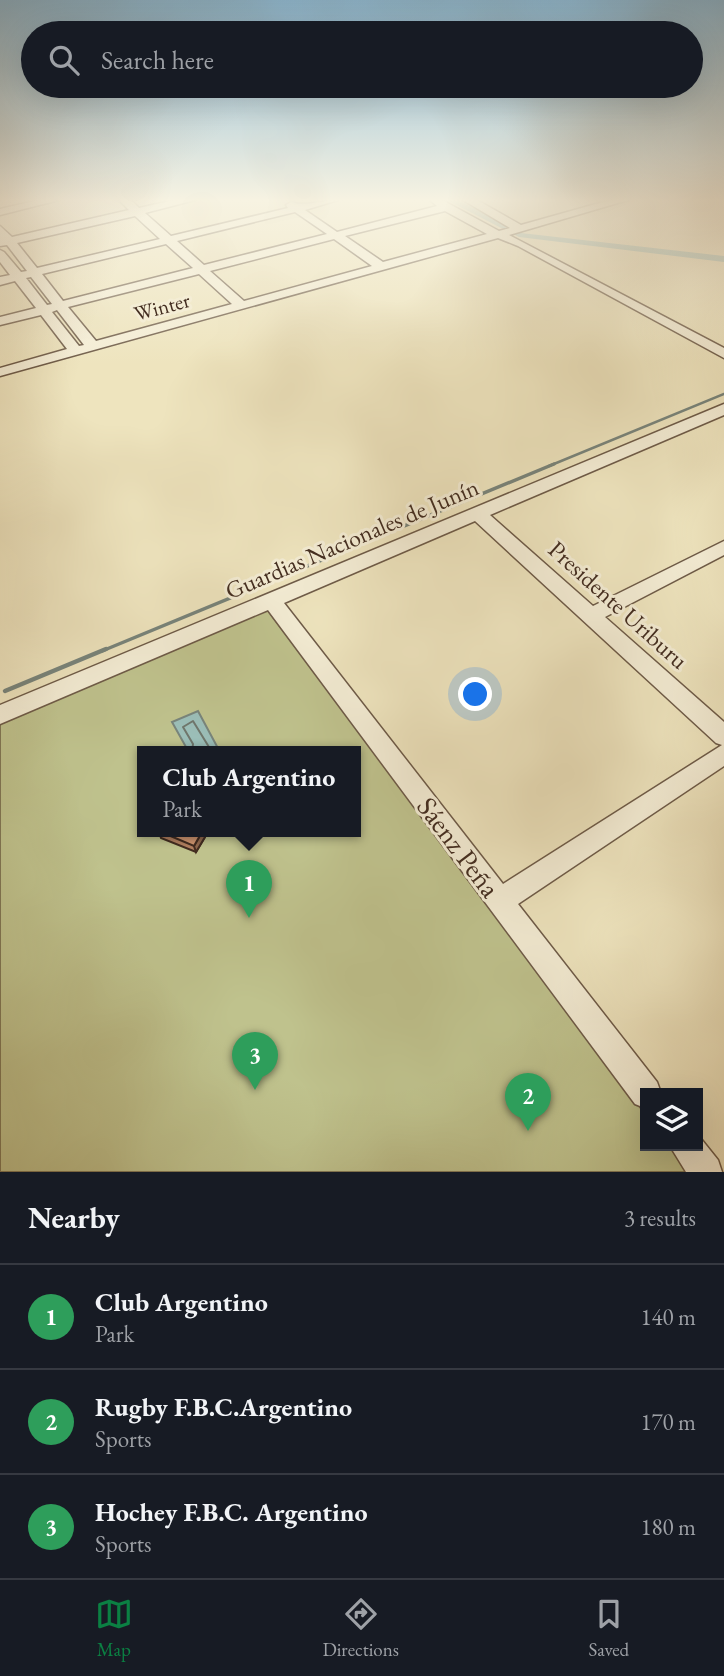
<!DOCTYPE html>
<meta charset="utf-8">
<style>
:root{--surface:#171b24;--page:#242831;--text:#f1f3f6;--muted:#9ea1a6;--line:#363941;--accent:#0b8043}
body{margin:0;font-family:"EB Garamond",serif;background:var(--page);color:var(--text)}
.controls{position:absolute;right:21px;bottom:21px;display:grid;overflow:hidden;border-radius:0px;box-shadow:0 7px 28px #0002}
.controls button{width:63px;height:63px;display:grid;place-items:center;padding:0;border:0;border-bottom:2px solid var(--line);background:var(--surface);color:var(--text);font:35px sans-serif}
.you{position:absolute;left:476px;top:695px;width:24px;height:24px;margin:-18px;border:5px solid #fff;border-radius:50%;background:#1a73e8;box-shadow:0 0 0 10px #1a73e833}
.badge{display:grid;place-items:center;width:46px;height:46px;border-radius:50%;background:var(--accent);color:#fff;font-size:23px;font-weight:700}
.pin{position:absolute;translate:-50% -58px;filter:drop-shadow(0 2px 4px #0008)}
.pin::after{content:'';position:absolute;top:37px;width:24px;height:21px;background:inherit;clip-path:polygon(0 0,100% 0,50% 100%)}
.popup{position:absolute;left:137px;top:746px;width:224px;height:91px;box-sizing:border-box;display:grid;place-content:center;border-radius:0px;background:var(--surface);filter:drop-shadow(0 2px 5px #0005);font-size:23px;white-space:nowrap;color:var(--muted)}
.popup b{font-size:26px;color:var(--text)}
.popup::after{content:'';position:absolute;left:50%;top:100%;margin-left:-14px;border:14px solid transparent;border-top-color:var(--surface)}
.list{margin:0;padding:0;list-style:none}
h2{display:flex;justify-content:space-between;align-items:center;height:91px;margin:0;padding:0 28px;font-size:30px}
h2 small{font-size:23px;font-weight:400;color:var(--muted)}
.list li{display:grid;grid-template-columns:46px 1fr auto;gap:21px;align-items:center;box-sizing:border-box;height:105px;padding:0 28px;border-top:2px solid var(--line)}
.list b{display:block;font-size:26px;white-space:nowrap}
.list p{margin:0;font-size:23px;white-space:nowrap;color:var(--muted)}
.list em{font-size:23px;font-style:normal;color:var(--muted)}
.icon{flex:none;width:38px;height:38px;fill:none;stroke:currentColor;stroke-width:2;stroke-linecap:round;stroke-linejoin:round}
.map{position:relative;flex:none;width:724px;height:1172px;overflow:hidden}
.search{position:absolute;background:var(--surface);box-shadow:0 7px 28px #0002;left:21px;right:21px;top:21px;height:77px;display:flex;align-items:center;gap:18px;box-sizing:border-box;padding:0 24px;border-radius:38px;color:var(--muted);font-size:26px}
.sheet{height:406px;background:var(--surface)}
nav{display:flex;justify-content:space-around;align-items:center;box-sizing:border-box;height:98px;border-top:2px solid var(--line);background:var(--surface);font-size:19px;color:var(--muted)}
nav a{display:grid;justify-items:center;gap:4px}
nav .on{color:var(--accent)}
.map>svg:first-child{display:block}
</style>
<div class="map">
<svg width="724" height="1172" viewBox="0 0 724 1172">
<rect width="100%" height="100%" fill="#eee4be"/>
<filter id="stains"><feTurbulence type="fractalNoise" baseFrequency=".00286" numOctaves="4"/><feColorMatrix values="0 0 0 0 .2 0 0 0 0 .09 0 0 0 0 .02 0 0 0 .5 -.17"/></filter>
<radialGradient id="worn" r=".72"><stop offset=".6" stop-color="#630" stop-opacity="0"/><stop offset="1" stop-color="#630" stop-opacity=".3"/></radialGradient>
<path fill="#bfc28d" stroke="#817856" stroke-width="2" fill-rule="evenodd" d="M 267,609 L 645,1114 L 645,1146 L 669,1146 L 689,1172 L 0,1172 L 0,723 ZM 142,752 L 356,752 L 356,832 L 142,832 Z"/>
<path fill="#9bbeb8" stroke="#78847b" stroke-width="2" d="M 198,711 L 220,752 L 184,752 L 186,747 L 172,722 Z"/>
<g fill="none" stroke-linecap="round" stroke-linejoin="round">
<path stroke="#6f766c" stroke-width="2" d="M 192,752 L 193,744 L 183,727 L 193,721 L 212,752"/>
<path stroke="#78847b" stroke-width="2.5" d="M 549,466 L 724,394"/>
<path stroke="#78847b" stroke-width="3.5" d="M 102,651 L 554,464"/>
<path stroke="#78847b" stroke-width="4.5" d="M 5,691 L 106,649"/>
<path fill="#9bbeb8" fill-rule="evenodd" d="M 447,200 L 458,200 L 521,233 L 724,256 L 724,262 L 519,237 Z"/>
<g stroke="#6e5b48" stroke-width="3">
<path id="minor" d="M 38,200 L 59,200 L 0,215 L 0,209 Z
M 119,200 L 131,200 L 139,208 L 174,200 L 195,200 L 145,213 L 171,236 L 288,208 L 286,205 L 291,202 C 304,207 323,200 338,200 L 305,210 L 337,232 L 437,206 L 430,200 L 442,200 L 499,231 L 510,228 L 463,200 L 477,200 L 521,225 L 610,200 L 628,200 L 509,235 L 724,348 L 724,358 L 518,246 L 498,238 L 0,376 L 0,368 L 67,349 L 41,315 L 0,325 L 0,317 L 36,308 L 15,281 L 0,285 L 0,277 L 10,275 L 0,262 L 0,250 L 4,252 L 21,272 L 27,271 L 7,245 L 0,246 L 0,226 L 12,237 L 129,210 ZM 445,211 L 487,234 L 383,262 L 345,236 ZM 295,212 L 327,234 L 204,265 L 177,241 ZM 135,216 L 160,239 L 37,268 L 17,243 ZM 334,239 L 372,266 L 244,301 L 210,271 ZM 166,244 L 193,268 L 63,301 L 42,274 ZM 199,274 L 232,304 L 96,341 L 68,307 ZM 31,277 L 52,304 L 47,305 L 26,278 ZM 57,310 L 84,345 L 79,346 L 52,312 Z
M 724,404 L 724,415 L 490,515 L 593,606 L 724,541 L 724,555 L 605,617 L 724,722 L 724,766 L 518,904 L 657,1082 L 661,1093 L 645,1093 L 645,1108 L 635,1104 L 268,610 L 0,724 L 0,705 ZM 475,521 L 716,743 L 722,745 L 503,884 L 284,603 Z
M 698,1135 L 718,1160 L 722,1172 L 686,1172 L 670,1146 L 698,1146 Z"/>
</g>
<use href="#minor" fill="#f4edd5" fill-rule="evenodd"/>
</g>
<path fill="#b17f5f" stroke="#432d20" stroke-width="2" d="M 159,832 L 208,832 L 196,852 L 161,838 Z"/>
<path fill="#90684d" stroke="#432d20" stroke-width="2" d="M 202,832 L 208,832 L 196,852 L 194,846 Z"/>
<path fill="#ce946e" stroke="#432d20" stroke-width="2" d="M 161,832 L 202,832 L 194,846 Z"/>
<linearGradient id="sky" x2="0" y2="1"><stop stop-color="#89b8d5"/><stop offset="0.55" stop-color="#f7f3e2"/><stop offset="1" stop-color="#f7f3e2" stop-opacity="0"/></linearGradient>
<rect width="724" height="364" fill="url(#sky)"/>
<g text-anchor="middle" stroke-width="6" stroke-linejoin="round" paint-order="stroke">
<g font-size="21" fill="#432d20" stroke="#f4edd5">
<text transform="translate(162 307) rotate(-15)" y="7">Winter</text>
</g>
<g font-size="24" fill="#432d20" stroke="#f4edd5">
<text transform="translate(352 539) rotate(-23)" y="8">Guardias Nacionales de Junín</text>
<text transform="translate(618 605) rotate(42)" y="8">Presidente Uriburu</text>
</g>
<g font-size="28" fill="#432d20" stroke="#f4edd5">
<text transform="translate(459 847) rotate(53)" y="10">Sáenz Peña</text>
</g>
</g>
<rect width="100%" height="100%" filter="url(#stains)"/>
<rect width="100%" height="100%" fill="url(#worn)"/>
</svg>
<div class="controls">
<button><svg class="icon" aria-label="layers" viewBox="0 0 24 24"><path d="M12 4l9 5-9 5-9-5zM3 14l9 5 9-5"/></svg></button>
</div>
<div class="you"></div>
<div class="pin badge" style="left:249px;top:918px;background:#2e9e5b">1</div>
<div class="popup"><b>Club Argentino</b>Park</div>
<div class="pin badge" style="left:528px;top:1131px;background:#2e9e5b">2</div>
<div class="pin badge" style="left:255px;top:1090px;background:#2e9e5b">3</div>
<div class="search"><svg class="icon" aria-label="search" viewBox="0 0 24 24"><circle cx="10" cy="10" r="6"/><path d="M15 15l6 6"/></svg>Search here</div>
</div>
<section class="sheet">
<h2>Nearby<small>3 results</small></h2>
<ul class="list">
<li><span class="badge" style="background:#2e9e5b">1</span><div><b>Club Argentino</b><p>Park</p></div><em>140 m</em></li>
<li><span class="badge" style="background:#2e9e5b">2</span><div><b>Rugby F.B.C.Argentino</b><p>Sports</p></div><em>170 m</em></li>
<li><span class="badge" style="background:#2e9e5b">3</span><div><b>Hochey F.B.C. Argentino</b><p>Sports</p></div><em>180 m</em></li>
</ul>
</section>
<nav>
<a class="on"><svg class="icon" aria-label="map" viewBox="0 0 24 24"><path d="M3 6l6-2 6 2 6-2v14l-6 2-6-2-6 2zM9 4v14M15 6v14"/></svg>Map</a>
<a><svg class="icon" aria-label="directions" viewBox="0 0 24 24"><path d="M12 3l9 9-9 9-9-9zM9 14v-3h6M13 9l2 2-2 2"/></svg>Directions</a>
<a><svg class="icon" aria-label="saved" viewBox="0 0 24 24"><path d="M7 4h10v16l-5-4-5 4z"/></svg>Saved</a>
</nav>
